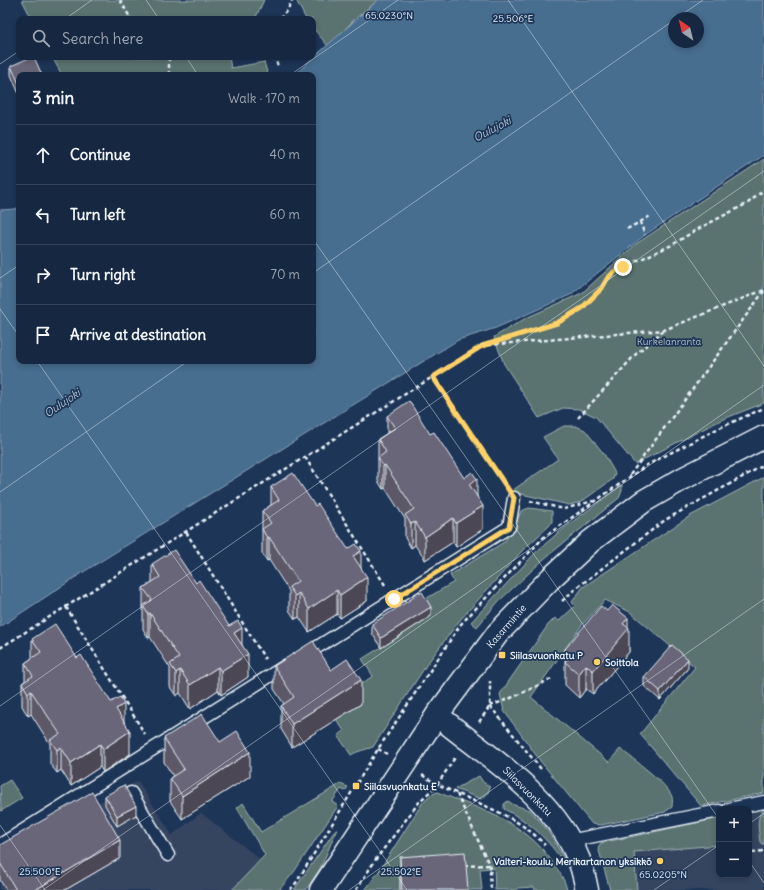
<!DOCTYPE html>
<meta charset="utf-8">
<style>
:root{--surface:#162841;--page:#23344c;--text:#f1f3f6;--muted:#9ea6b1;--line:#35445a}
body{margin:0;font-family:Delius,sans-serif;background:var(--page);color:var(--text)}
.controls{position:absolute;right:12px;bottom:12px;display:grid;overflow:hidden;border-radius:8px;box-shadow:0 2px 6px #0003}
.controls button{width:36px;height:36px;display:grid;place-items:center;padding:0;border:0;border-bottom:1px solid var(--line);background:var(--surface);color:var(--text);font:20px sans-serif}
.compass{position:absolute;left:668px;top:12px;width:36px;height:36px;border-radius:50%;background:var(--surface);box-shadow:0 2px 6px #0003;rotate:325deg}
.stop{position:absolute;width:12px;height:12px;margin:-9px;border:3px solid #ffd166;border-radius:50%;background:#fff}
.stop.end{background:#ffd166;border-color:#fff;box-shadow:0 1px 4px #0008}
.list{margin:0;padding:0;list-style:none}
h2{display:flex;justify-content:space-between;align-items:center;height:52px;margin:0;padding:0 16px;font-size:17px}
h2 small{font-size:13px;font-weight:400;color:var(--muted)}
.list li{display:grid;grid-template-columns:26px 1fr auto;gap:12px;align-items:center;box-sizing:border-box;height:60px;padding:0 16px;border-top:1px solid var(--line)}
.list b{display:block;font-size:15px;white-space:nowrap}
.list em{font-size:13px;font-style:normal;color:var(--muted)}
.icon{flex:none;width:22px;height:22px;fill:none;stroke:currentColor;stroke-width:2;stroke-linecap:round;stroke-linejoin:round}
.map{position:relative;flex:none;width:764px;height:890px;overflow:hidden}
.search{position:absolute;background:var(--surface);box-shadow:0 2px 6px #0003;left:16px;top:16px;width:300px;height:44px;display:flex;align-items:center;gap:10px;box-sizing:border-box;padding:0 14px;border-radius:8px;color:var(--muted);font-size:15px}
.panel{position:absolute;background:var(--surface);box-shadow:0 2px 6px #0003;left:16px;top:72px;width:300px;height:292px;border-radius:8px}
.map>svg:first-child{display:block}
</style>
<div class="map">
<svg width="764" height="890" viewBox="0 0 764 890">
<rect width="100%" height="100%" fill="#1d3557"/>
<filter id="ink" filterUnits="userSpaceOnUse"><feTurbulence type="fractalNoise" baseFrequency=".025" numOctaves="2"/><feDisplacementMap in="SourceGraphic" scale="8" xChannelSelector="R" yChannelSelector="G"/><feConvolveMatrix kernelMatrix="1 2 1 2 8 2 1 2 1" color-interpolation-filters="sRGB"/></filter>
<g filter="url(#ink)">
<path fill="#344461" d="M 138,781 L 172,835 L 201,813 L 260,859 L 232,890 L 0,890 L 0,857 Z
M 764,808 L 764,890 L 610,890 L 598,847 L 601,843 L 719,818 L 719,875 L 749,875 L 749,811 Z"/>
<path fill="#5a7370" stroke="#a1b2b4" d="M 22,0 L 264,0 L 255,19 L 32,19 Z
M 296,0 L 378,0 L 356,18 L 328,46 L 313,28 L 313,19 L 306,19 Z
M 52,57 L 229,57 L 231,68 L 264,62 L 268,75 L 62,75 Z
M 764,159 L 764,403 L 721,420 L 635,464 L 596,417 L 579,409 L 563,408 L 539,418 L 504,364 L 494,337 L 526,318 L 582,293 L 636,244 Z
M 564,426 L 576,426 L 585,430 L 604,454 L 615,473 L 613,479 L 581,502 L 569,505 L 517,493 L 513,490 L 558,459 L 543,437 Z
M 764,477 L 764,793 L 701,806 L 640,734 L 695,667 L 630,612 L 605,600 L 582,625 L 531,697 L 609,762 L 620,749 C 631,757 669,785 672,797 C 673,800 672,804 672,807 L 665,812 L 601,825 L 592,824 L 541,762 L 504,711 L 500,694 L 548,625 L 555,618 L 559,621 L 575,606 L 572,602 L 583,587 L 690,516 Z
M 622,485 L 622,491 L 619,498 L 544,559 L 498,602 L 477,627 L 471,622 L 537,551 L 564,528 Z
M 529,508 L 552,511 L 552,522 L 549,526 L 523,550 L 460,620 L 427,664 L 373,747 C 365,750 357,751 351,755 L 338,736 L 344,731 L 336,719 L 361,704 L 352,690 L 373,676 L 362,659 L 431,616 L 422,601 L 454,582 L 450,575 L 504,542 L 515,526 L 521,511 Z
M 479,776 L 483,782 L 490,787 C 488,793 487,796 481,799 L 455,789 Z
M 10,780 L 22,798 L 1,811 L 0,786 Z
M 340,784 L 348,787 L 345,791 L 341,789 L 332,802 L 338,806 L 294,872 L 279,890 L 232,890 L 265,855 L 237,808 L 243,803 L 261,832 Z
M 437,792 C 482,810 525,821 553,863 C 559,871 565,880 567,890 L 535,890 L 534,887 L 518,888 L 517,890 L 495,890 L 494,868 L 480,869 L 482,890 L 466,890 L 400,880 L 400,890 L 365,890 L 379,871 L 423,802 L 429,796 Z
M 508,801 L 514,805 L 530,810 L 548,831 L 567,863 L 565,864 C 546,838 533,824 504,809 L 504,804 Z
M 764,809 L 764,844 L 762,844 L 760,842 C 759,832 755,816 764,809 Z
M 715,819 L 719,819 L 719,845 L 634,852 L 637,890 L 610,890 L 598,847 L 601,843 Z
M 336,829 L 337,829 L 321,867 L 306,890 L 294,890 Z"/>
<path fill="#476d8f" stroke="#87a2b9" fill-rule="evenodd" d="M 378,0 L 764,0 L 764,155 L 645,235 L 570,295 L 496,328 L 458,340 L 85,571 L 0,627 L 0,210 L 15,209 L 19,207 L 19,361 L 313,361 L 313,75 L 294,75 ZM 674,18 L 698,18 L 698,42 L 674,42 Z"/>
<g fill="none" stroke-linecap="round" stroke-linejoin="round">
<g stroke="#e8f1f8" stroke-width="15">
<path id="service" d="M 303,656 L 509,527 L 514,498
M 131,793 L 168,855
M 729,809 L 764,802
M 569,841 L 719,811
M 0,845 L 287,665"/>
</g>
<g stroke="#e8f1f8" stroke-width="25">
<path id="minor" d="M 437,715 C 489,758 553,795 579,860 C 583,870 585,880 587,890"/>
</g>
<g stroke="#e8f1f8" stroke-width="25">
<path id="tertiary" d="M 321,890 L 437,715 L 498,633 L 551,578 L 591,541 L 644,501 L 684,478 L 764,437"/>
</g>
<path stroke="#e8f1f8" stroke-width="2.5" stroke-dasharray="4 3" stroke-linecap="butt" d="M 120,0 L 131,19
M 280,19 L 288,9 L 292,0
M 169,57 L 169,75
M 272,57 L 278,65
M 640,222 L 652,215
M 627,229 L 640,222 L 645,235
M 488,345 L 664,330 L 764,290
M 433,377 L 505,484
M 578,418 L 635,355 L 664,330
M 305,457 L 385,585
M 630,475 L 764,291
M 530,501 L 564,509 L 593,501
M 186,532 L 265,659
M 562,601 L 574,590 L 665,520 L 764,465
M 66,607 L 145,734
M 0,648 L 482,346 L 557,323 L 582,308 L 602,288 L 607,279 L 615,272 L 623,267 L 672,245 L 696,230 L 748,203 L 764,190
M 490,706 L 541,769
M 490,706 L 516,696 L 551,679
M 479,722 L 490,706 L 490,681
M 378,749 L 387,754
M 422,775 C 462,801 512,809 545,845
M 457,794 L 491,869 L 490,873 L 491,890
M 752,852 L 764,851
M 464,866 L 490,865
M 290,890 L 296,883 L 378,749 L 461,624 L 544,537 L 647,465 L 715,430 L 764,408
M 356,890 L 376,859 L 420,801 L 437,785 L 456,756"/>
<use href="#service" stroke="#1d3557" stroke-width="12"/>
<use href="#minor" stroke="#1d3557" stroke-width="22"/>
<use href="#tertiary" stroke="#1d3557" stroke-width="22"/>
</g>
<path fill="#5c5868" stroke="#e8f1f8" d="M 11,66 L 19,75 L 19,94 L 11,75 Z
M 387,416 L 430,434 L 477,496 L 483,529 L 456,547 L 453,542 L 425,560 L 415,545 L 411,548 L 405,538 L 405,519 L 385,488 L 383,489 L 378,481 L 378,439 L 387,434 Z
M 271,487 L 315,506 L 361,568 L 367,601 L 340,618 L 337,614 L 309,632 L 299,617 L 295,619 L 289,610 L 289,591 L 269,560 L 267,561 L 262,553 L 262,511 L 271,505 Z
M 152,564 L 196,583 L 242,645 L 248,677 L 221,695 L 218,690 L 190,709 L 180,693 L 176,696 L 170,687 L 170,668 L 150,637 L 148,638 L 143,629 L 143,588 L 152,582 Z
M 431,616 L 381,648 L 372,633 L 372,624 Z
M 628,627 L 629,652 L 593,694 L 586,689 L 579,698 L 565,685 L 565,649 Z
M 32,639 L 77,658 L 111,702 L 124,722 L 130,754 L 103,772 L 100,767 L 71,786 L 61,770 L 57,773 L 50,764 L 50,744 L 31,714 L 28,716 L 22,706 L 22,683 L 25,681 L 25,663 L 32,658 Z
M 274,666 L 361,704 L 292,747 L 281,729 L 281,706 L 284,704 L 274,689 Z
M 688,668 L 660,700 L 644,686 L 644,677 Z
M 164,738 L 220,742 L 250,776 L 182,819 L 170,801 L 170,778 L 173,776 L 164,762 Z
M 105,796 L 136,815 L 117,826 L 105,805 Z
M 0,845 L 120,858 L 65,890 L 6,890 L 0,880 Z
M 400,857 L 468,890 L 400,890 Z"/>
<path fill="#4b4755" stroke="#e8f1f8" d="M 385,465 L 385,488 L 383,489 L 383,466 Z
M 477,479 L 477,503 L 469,484 Z
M 483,506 L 483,529 L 456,547 L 456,523 Z
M 453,518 L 453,542 L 425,560 L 425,537 Z
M 415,522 L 415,545 L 411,548 L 411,524 Z
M 269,537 L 269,560 L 267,561 L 267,538 Z
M 361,551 L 361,575 L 353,556 Z
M 367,577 L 367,601 L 340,618 L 340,595 Z
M 337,590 L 337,614 L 309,632 L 309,609 Z
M 299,593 L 299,617 L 295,619 L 295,596 Z
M 431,607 L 431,616 L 381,648 L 381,638 Z
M 150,613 L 150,637 L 148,638 L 148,614 Z
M 628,618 L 628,629 L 629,628 L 629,652 L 593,694 L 593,671 L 623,624 Z
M 242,628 L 242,651 L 234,633 Z
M 248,654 L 248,677 L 221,695 L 221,671 Z
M 688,659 L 688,668 L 660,700 L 660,691 Z
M 586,665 L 586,689 L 579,698 L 579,674 Z
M 218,667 L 218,690 L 190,709 L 190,685 Z
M 180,670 L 180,693 L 176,696 L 176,673 Z
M 361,680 L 361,704 L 292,747 L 292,724 Z
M 31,691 L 31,714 L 28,716 L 28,693 Z
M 124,704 L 124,728 L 116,709 Z
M 130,731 L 130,754 L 103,772 L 103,749 Z
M 100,744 L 100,767 L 71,786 L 71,763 Z
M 61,747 L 61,770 L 57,773 L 57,750 Z
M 250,752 L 250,776 L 182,819 L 182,796 Z
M 136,806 L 136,815 L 117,826 L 117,816 Z
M 120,840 L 120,858 L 65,890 L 35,890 Z"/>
<path fill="#6b6679" stroke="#e8f1f8" d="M 31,57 L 34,57 L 42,75 L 19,75 L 19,84 L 11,66 Z
M 409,401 L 430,434 L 434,432 L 464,478 L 472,472 L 477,479 L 469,484 L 483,506 L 456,523 L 453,518 L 425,537 L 415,522 L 411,524 L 405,515 L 414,509 L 385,465 L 383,466 L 378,458 L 386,452 L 378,439 L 395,428 L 387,416 Z
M 293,473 L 315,506 L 318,504 L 348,549 L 356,544 L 361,551 L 353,556 L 367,577 L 340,595 L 337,590 L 309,609 L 299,593 L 295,596 L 289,587 L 298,581 L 269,537 L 267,538 L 262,529 L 271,523 L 262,511 L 279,500 L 271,487 Z
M 174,550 L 196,583 L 199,580 L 229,626 L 238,621 L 242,628 L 234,633 L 248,654 L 221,671 L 218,667 L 190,685 L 180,670 L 176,673 L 170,664 L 179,658 L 150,613 L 148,614 L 143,606 L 152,600 L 143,588 L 160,577 L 152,564 Z
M 422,592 L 431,607 L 381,638 L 372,624 Z
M 612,605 L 628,618 L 623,624 L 629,628 L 593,671 L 586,665 L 579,674 L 565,662 L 571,654 L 565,649 L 601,606 L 607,611 Z
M 55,624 L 77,658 L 81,655 L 111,702 L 120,697 L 124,704 L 116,709 L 130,731 L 103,749 L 100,744 L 71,763 L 61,747 L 57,750 L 50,740 L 60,734 L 31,691 L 28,693 L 22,683 L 33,676 L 25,663 L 41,652 L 32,639 Z
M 313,641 L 331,670 L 347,659 L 361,680 L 292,724 L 281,706 L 294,697 L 274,666 Z
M 672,645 L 688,659 L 660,691 L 644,677 Z
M 202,714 L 220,742 L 237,731 L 250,752 L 182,796 L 170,778 L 184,769 L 164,738 Z
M 124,785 L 136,806 L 117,816 L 105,796 Z
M 92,792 L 120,840 L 35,890 L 16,890 L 0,863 L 0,845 Z
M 465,852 L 468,890 L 402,890 L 400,857 Z"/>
</g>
<g fill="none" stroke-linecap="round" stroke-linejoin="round" filter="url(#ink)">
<path stroke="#ffd166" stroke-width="5" d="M 394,599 L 509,527 L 514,498 L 433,377 L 482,346 L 557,323 L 582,308 L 602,288 L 607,279 L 614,272 L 623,267"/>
</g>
<path fill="none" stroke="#e8f1f8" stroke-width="1" stroke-opacity="0.45" d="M 146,0 L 159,19M 508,0 L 764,366M 677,18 L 703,0M 65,19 L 92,0M 186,57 L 198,75M 0,64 L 19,51M 290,75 L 398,0M 313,239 L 719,819M 313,273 L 674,20M 0,278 L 19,265M 0,309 L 19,336M 37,361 L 407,890M 0,492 L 188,361M 0,706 L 764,171M 749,824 L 764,813M 0,825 L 45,890M 749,861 L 764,883M 43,890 L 764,385M 349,890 L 764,599M 654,890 L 719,845"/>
<g fill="#ffd166" stroke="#1d3557" stroke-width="1.5">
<rect x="498" y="651" width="8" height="8" rx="2"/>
<circle cx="597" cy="662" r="4"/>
<rect x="352" y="782" width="8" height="8" rx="2"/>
<circle cx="660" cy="861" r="4"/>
</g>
<g text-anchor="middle" stroke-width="3.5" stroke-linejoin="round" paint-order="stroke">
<g font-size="10" fill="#afbfc2" stroke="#1d3557">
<text x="669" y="345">Kurkelanranta</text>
</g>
<g font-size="10" fill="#e8f1f8" stroke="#1d3557">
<text transform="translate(506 626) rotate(-49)" y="4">Kasarmintie</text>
<text transform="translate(528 791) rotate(45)" y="4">Siilasvuonkatu</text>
</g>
<g font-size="10" font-weight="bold" fill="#e8f1f8" stroke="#1d3557" text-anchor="start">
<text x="510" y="659">Siilasvuonkatu P</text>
<text x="605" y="666">Soittola</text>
<text x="364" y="790">Siilasvuonkatu E</text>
<text x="652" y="865" text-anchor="end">Valteri-koulu, Merikartanon yksikkö</text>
</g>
<g font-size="11" font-style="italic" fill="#b0c3d3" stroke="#1d3557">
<text transform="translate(492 129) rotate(-28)" y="4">Oulujoki</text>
<text transform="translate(62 403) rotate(-34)" y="4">Oulujoki</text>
</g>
</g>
<g font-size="10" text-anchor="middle" fill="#e8f1f8" stroke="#1d3557" stroke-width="3.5" stroke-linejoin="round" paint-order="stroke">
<text x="389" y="19">65.0230°N</text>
<text x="513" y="22">25.506°E</text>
<text x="40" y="875">25.500°E</text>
<text x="401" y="875">25.502°E</text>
<text x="663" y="878">65.0205°N</text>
</g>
</svg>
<div class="controls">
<button>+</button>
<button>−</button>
</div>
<svg class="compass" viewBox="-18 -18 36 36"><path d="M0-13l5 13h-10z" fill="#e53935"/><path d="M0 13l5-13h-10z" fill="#9ea6b1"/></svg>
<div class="stop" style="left:394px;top:599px"></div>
<div class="stop end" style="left:623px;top:267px"></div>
<div class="search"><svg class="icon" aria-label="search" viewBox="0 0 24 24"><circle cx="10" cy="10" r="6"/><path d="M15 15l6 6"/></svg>Search here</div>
<section class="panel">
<h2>3 min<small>Walk · 170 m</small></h2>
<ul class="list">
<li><svg class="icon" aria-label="ahead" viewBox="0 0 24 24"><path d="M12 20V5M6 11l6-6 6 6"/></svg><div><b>Continue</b></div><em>40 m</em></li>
<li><svg class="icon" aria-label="left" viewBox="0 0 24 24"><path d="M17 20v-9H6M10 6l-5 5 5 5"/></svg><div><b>Turn left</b></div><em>60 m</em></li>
<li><svg class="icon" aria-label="right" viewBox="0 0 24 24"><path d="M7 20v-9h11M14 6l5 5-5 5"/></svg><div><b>Turn right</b></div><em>70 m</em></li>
<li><svg class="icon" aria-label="arrive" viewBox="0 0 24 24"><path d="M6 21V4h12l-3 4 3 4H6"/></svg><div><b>Arrive at destination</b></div></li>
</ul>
</section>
</div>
